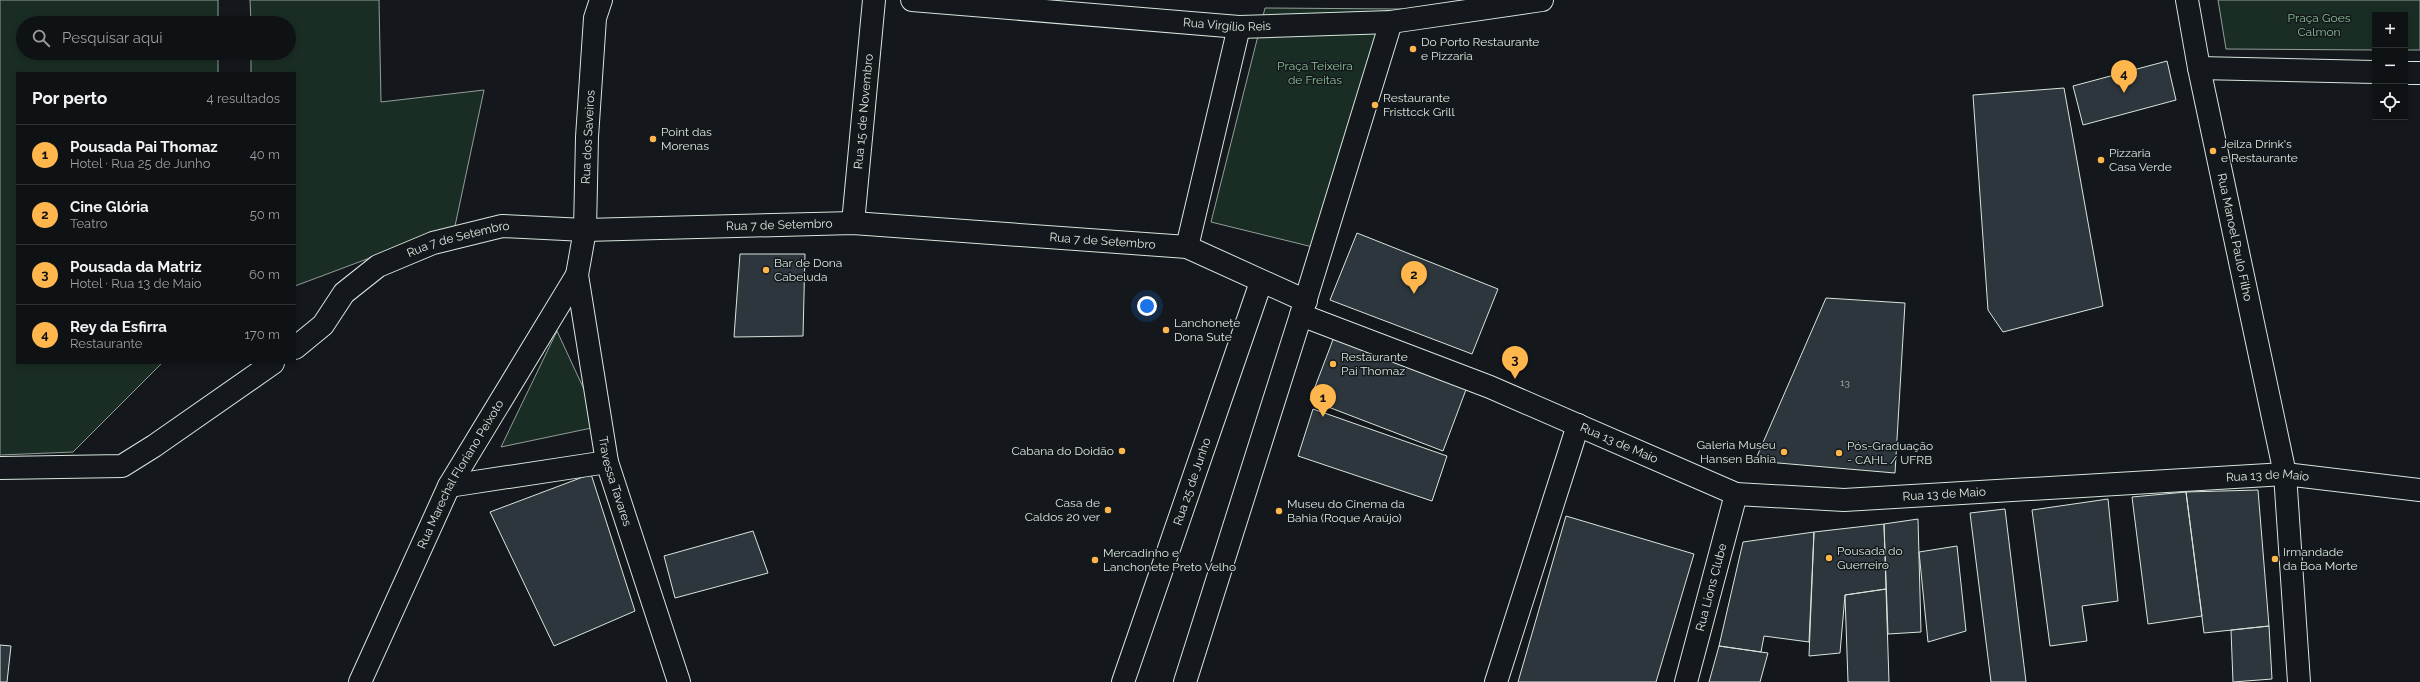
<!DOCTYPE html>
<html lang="pt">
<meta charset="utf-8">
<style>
:root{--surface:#0f1215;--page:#181b1e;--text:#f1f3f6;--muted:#9b9ea0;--line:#2f3234;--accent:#ffb74d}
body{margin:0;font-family:Raleway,sans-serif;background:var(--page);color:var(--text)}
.controls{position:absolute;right:12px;top:12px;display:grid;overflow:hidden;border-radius:0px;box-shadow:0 2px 6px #0003}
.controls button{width:36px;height:36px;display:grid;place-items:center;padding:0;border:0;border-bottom:1px solid var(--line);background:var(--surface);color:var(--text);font:20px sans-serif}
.you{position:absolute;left:1147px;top:306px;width:14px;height:14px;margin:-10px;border:3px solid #fff;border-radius:50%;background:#1a73e8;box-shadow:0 0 0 6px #1a73e833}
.badge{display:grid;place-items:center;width:26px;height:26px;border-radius:50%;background:var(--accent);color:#111;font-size:13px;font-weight:700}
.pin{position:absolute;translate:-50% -33px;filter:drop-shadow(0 1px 2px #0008)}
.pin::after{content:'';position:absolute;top:21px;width:14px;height:12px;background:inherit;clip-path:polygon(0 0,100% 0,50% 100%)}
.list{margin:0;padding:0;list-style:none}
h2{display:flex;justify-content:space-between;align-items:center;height:52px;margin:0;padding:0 16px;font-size:17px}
h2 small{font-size:13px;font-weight:400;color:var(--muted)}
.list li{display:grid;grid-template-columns:26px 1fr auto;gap:12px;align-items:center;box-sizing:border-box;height:60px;padding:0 16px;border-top:1px solid var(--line)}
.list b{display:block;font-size:15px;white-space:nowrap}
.list p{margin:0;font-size:13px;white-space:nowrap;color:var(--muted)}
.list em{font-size:13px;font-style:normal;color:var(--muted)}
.icon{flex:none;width:22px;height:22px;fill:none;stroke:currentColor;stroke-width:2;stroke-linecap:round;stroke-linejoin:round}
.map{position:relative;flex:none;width:2420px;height:682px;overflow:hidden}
.search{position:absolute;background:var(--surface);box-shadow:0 2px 6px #0003;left:16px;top:16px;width:280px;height:44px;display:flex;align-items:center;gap:10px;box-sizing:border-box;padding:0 14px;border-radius:22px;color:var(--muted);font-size:15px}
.panel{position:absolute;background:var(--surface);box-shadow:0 2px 6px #0003;left:16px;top:72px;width:280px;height:292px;border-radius:0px}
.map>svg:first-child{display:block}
</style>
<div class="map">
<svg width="2420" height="682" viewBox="0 0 2420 682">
<rect width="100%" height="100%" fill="#14181c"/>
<path fill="#1a2d24" stroke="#939e99" d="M 0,0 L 218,0 L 218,23 L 23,23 L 23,53 L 218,53 L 218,73 L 17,73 L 17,363 L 162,363 L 73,452 L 0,455 Z
M 250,0 L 379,0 L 381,102 L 484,90 L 455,226 L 295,286 L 295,73 L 251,73 L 251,53 L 289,53 L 289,23 L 251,23 Z
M 2218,0 L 2420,0 L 2420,50 L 2405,50 L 2405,15 L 2375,15 L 2375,50 L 2226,49 Z
M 1265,8 L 1402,9 L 1329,251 L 1211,222 Z
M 557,331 L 601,426 L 501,447 Z"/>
<path fill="#2c363c" stroke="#d8e6dc" d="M 2167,61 L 2176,100 L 2083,125 L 2073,86 Z
M 2064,88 L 2103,306 L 2003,332 L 1988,310 L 1973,95 Z
M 1357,233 L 1498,289 L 1472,354 L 1330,300 Z
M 740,254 L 805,254 L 803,336 L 734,337 Z
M 1826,298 L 1905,303 L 1895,473 L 1755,461 Z
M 1334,337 L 1467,387 L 1443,451 L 1310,400 Z
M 1313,409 L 1447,456 L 1432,501 L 1298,456 Z
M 591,474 L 635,611 L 554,646 L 490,512 Z
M 2258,490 L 2269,626 L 2204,633 L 2186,492 Z
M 2186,492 L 2202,616 L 2148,624 L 2132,497 Z
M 2108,499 L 2118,601 L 2082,606 L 2087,641 L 2050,646 L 2032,510 Z
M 2005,509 L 2026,682 L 1991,682 L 1970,513 Z
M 1566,516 L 1694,554 L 1656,682 L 1518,682 Z
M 1918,519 L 1921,632 L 1888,634 L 1884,524 Z
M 1884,524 L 1886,589 L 1845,595 L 1840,653 L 1809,656 L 1814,532 Z
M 753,531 L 768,573 L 675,598 L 664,556 Z
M 1814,532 L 1809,642 L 1764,636 L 1761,652 L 1719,646 L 1743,542 Z
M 1957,546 L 1966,631 L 1928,642 L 1919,552 Z
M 1886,589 L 1889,682 L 1848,682 L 1845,595 Z
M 2269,626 L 2272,679 L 2233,682 L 2231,630 Z
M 0,645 L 11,646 L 7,682 L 0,682 Z
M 1719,646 L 1768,653 L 1760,682 L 1709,682 Z"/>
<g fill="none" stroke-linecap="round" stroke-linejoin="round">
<g stroke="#d8e6dc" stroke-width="24">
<g id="minor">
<path id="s1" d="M 601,0 L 595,18 L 587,137 L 585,230 L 577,275 L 607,462 L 679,682"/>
<path id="s2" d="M 912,0 L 1239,27 L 1391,22 L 1542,0"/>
<path id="s3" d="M 2187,0 L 2199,68 L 2285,474 L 2299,682"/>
<path d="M 2199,68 L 2375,72"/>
<path d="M 2405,73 L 2420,73"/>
<path id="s4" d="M 853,223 L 874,0"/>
<path d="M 1187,247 L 1239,27"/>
<path id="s5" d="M 1301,315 L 1490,387 L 1736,494 L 1844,500 L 2285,474 L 2420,490"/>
<path id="s6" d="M 295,348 L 323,325 L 344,293 L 378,266 L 433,243 L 502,226 L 585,230 L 853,223 L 1187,247 L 1306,301"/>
<path d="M 0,468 L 122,466 L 154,446 L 273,363"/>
<path d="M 449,486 L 607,462"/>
<path id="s7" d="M 360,682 L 449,486 L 577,275"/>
<path id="s8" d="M 1123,682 L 1261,282"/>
<path d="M 1185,682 L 1301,315 L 1391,22"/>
<path d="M 1496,682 L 1578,425"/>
<path id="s9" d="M 1686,682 L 1736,494"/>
</g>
</g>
<use href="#minor" stroke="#14181c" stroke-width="22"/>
</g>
<g fill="#ffb74d" stroke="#14181c" stroke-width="1.5">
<circle cx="1413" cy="49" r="4"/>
<circle cx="1375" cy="105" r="4"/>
<circle cx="653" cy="139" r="4"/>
<circle cx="2213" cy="151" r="4"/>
<circle cx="2101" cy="160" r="4"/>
<circle cx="766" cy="270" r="4"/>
<circle cx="1166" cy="330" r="4"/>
<circle cx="1333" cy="364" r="4"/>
<circle cx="1122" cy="451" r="4"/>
<circle cx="1784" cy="452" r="4"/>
<circle cx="1839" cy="453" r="4"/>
<circle cx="1108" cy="510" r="4"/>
<circle cx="1279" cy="511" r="4"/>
<circle cx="1829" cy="558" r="4"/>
<circle cx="2275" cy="559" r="4"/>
<circle cx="1095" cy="560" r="4"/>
</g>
<g text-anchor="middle" stroke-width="3" stroke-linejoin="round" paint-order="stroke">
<g font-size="10" fill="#adbab4">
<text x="1845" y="386">13</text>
</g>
<g font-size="12" fill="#8ac095" stroke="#14181c">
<text x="2319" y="22">Praça Goes<tspan x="2319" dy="14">Calmon</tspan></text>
<text x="1315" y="70">Praça Teixeira<tspan x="1315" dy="14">de Freitas</tspan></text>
</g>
<g font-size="12" fill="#d8e6dc" stroke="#14181c">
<text dy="4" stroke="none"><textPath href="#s2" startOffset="316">Rua Virgílio Reis</textPath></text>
<text dy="4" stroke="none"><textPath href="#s4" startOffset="112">Rua 15 de Novembro</textPath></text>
<text transform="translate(588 137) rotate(-87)" y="4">Rua dos Saveiros</text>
<text dy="4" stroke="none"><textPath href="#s6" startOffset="526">Rua 7 de Setembro</textPath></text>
<text dy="4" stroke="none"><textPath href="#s3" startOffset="242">Rua Manoel Paulo Filho</textPath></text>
<text dy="4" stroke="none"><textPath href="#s6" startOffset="203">Rua 7 de Setembro</textPath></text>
<text dy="4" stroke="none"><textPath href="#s6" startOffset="850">Rua 7 de Setembro</textPath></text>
<text dy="4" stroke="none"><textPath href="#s5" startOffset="343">Rua 13 de Maio</textPath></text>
<text dy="4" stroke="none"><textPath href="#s7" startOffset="231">Rua Marechal Floriano Peixoto</textPath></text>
<text dy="4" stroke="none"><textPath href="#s5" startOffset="1003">Rua 13 de Maio</textPath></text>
<text dy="4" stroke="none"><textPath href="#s1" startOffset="487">Travessa Tavares</textPath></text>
<text dy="4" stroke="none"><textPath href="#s8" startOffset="212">Rua 25 de Junho</textPath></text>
<text dy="4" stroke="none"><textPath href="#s5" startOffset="679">Rua 13 de Maio</textPath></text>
<text dy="4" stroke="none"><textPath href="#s9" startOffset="98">Rua Lions Clube</textPath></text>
</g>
<g font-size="12" fill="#d8e6dc" stroke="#14181c" text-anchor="start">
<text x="1421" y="46">Do Porto Restaurante<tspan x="1421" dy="14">e Pizzaria</tspan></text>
<text x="1383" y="102">Restaurante<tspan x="1383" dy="14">Fristtcck Grill</tspan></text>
<text x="661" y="136">Point das<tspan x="661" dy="14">Morenas</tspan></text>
<text x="2221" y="148">Jeilza Drink's<tspan x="2221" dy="14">e Restaurante</tspan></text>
<text x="2109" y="157">Pizzaria<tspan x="2109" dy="14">Casa Verde</tspan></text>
<text x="774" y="267">Bar de Dona<tspan x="774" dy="14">Cabeluda</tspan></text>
<text x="1174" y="327">Lanchonete<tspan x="1174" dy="14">Dona Sute</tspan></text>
<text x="1341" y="361">Restaurante<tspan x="1341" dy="14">Pai Thomaz</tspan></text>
<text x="1776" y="449" text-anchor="end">Galeria Museu<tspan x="1776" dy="14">Hansen Bahia</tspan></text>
<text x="1847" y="450">Pós-Graduação<tspan x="1847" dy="14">- CAHL / UFRB</tspan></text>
<text x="1114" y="455" text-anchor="end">Cabana do Doidão</text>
<text x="1100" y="507" text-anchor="end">Casa de<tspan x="1100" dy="14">Caldos 20 ver</tspan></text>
<text x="1287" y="508">Museu do Cinema da<tspan x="1287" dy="14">Bahia (Roque Araújo)</tspan></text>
<text x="1837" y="555">Pousada do<tspan x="1837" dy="14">Guerreiro</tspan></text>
<text x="2283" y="556">Irmandade<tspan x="2283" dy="14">da Boa Morte</tspan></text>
<text x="1103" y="557">Mercadinho e<tspan x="1103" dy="14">Lanchonete Preto Velho</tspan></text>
</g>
</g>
</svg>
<div class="controls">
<button>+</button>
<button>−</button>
<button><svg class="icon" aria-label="locate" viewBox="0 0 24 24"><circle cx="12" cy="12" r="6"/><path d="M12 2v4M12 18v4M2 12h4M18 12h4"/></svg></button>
</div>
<div class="you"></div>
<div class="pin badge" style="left:1323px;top:417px">1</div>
<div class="pin badge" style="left:1414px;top:294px">2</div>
<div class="pin badge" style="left:1515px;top:379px">3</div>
<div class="pin badge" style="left:2124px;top:93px">4</div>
<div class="search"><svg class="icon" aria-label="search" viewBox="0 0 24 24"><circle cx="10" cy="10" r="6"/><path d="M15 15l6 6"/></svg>Pesquisar aqui</div>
<section class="panel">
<h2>Por perto<small>4 resultados</small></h2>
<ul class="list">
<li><span class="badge">1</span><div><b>Pousada Pai Thomaz</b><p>Hotel · Rua 25 de Junho</p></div><em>40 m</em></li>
<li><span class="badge">2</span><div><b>Cine Glória</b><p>Teatro</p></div><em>50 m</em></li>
<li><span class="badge">3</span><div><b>Pousada da Matriz</b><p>Hotel · Rua 13 de Maio</p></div><em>60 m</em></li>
<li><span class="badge">4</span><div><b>Rey da Esfirra</b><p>Restaurante</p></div><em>170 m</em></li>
</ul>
</section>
</div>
